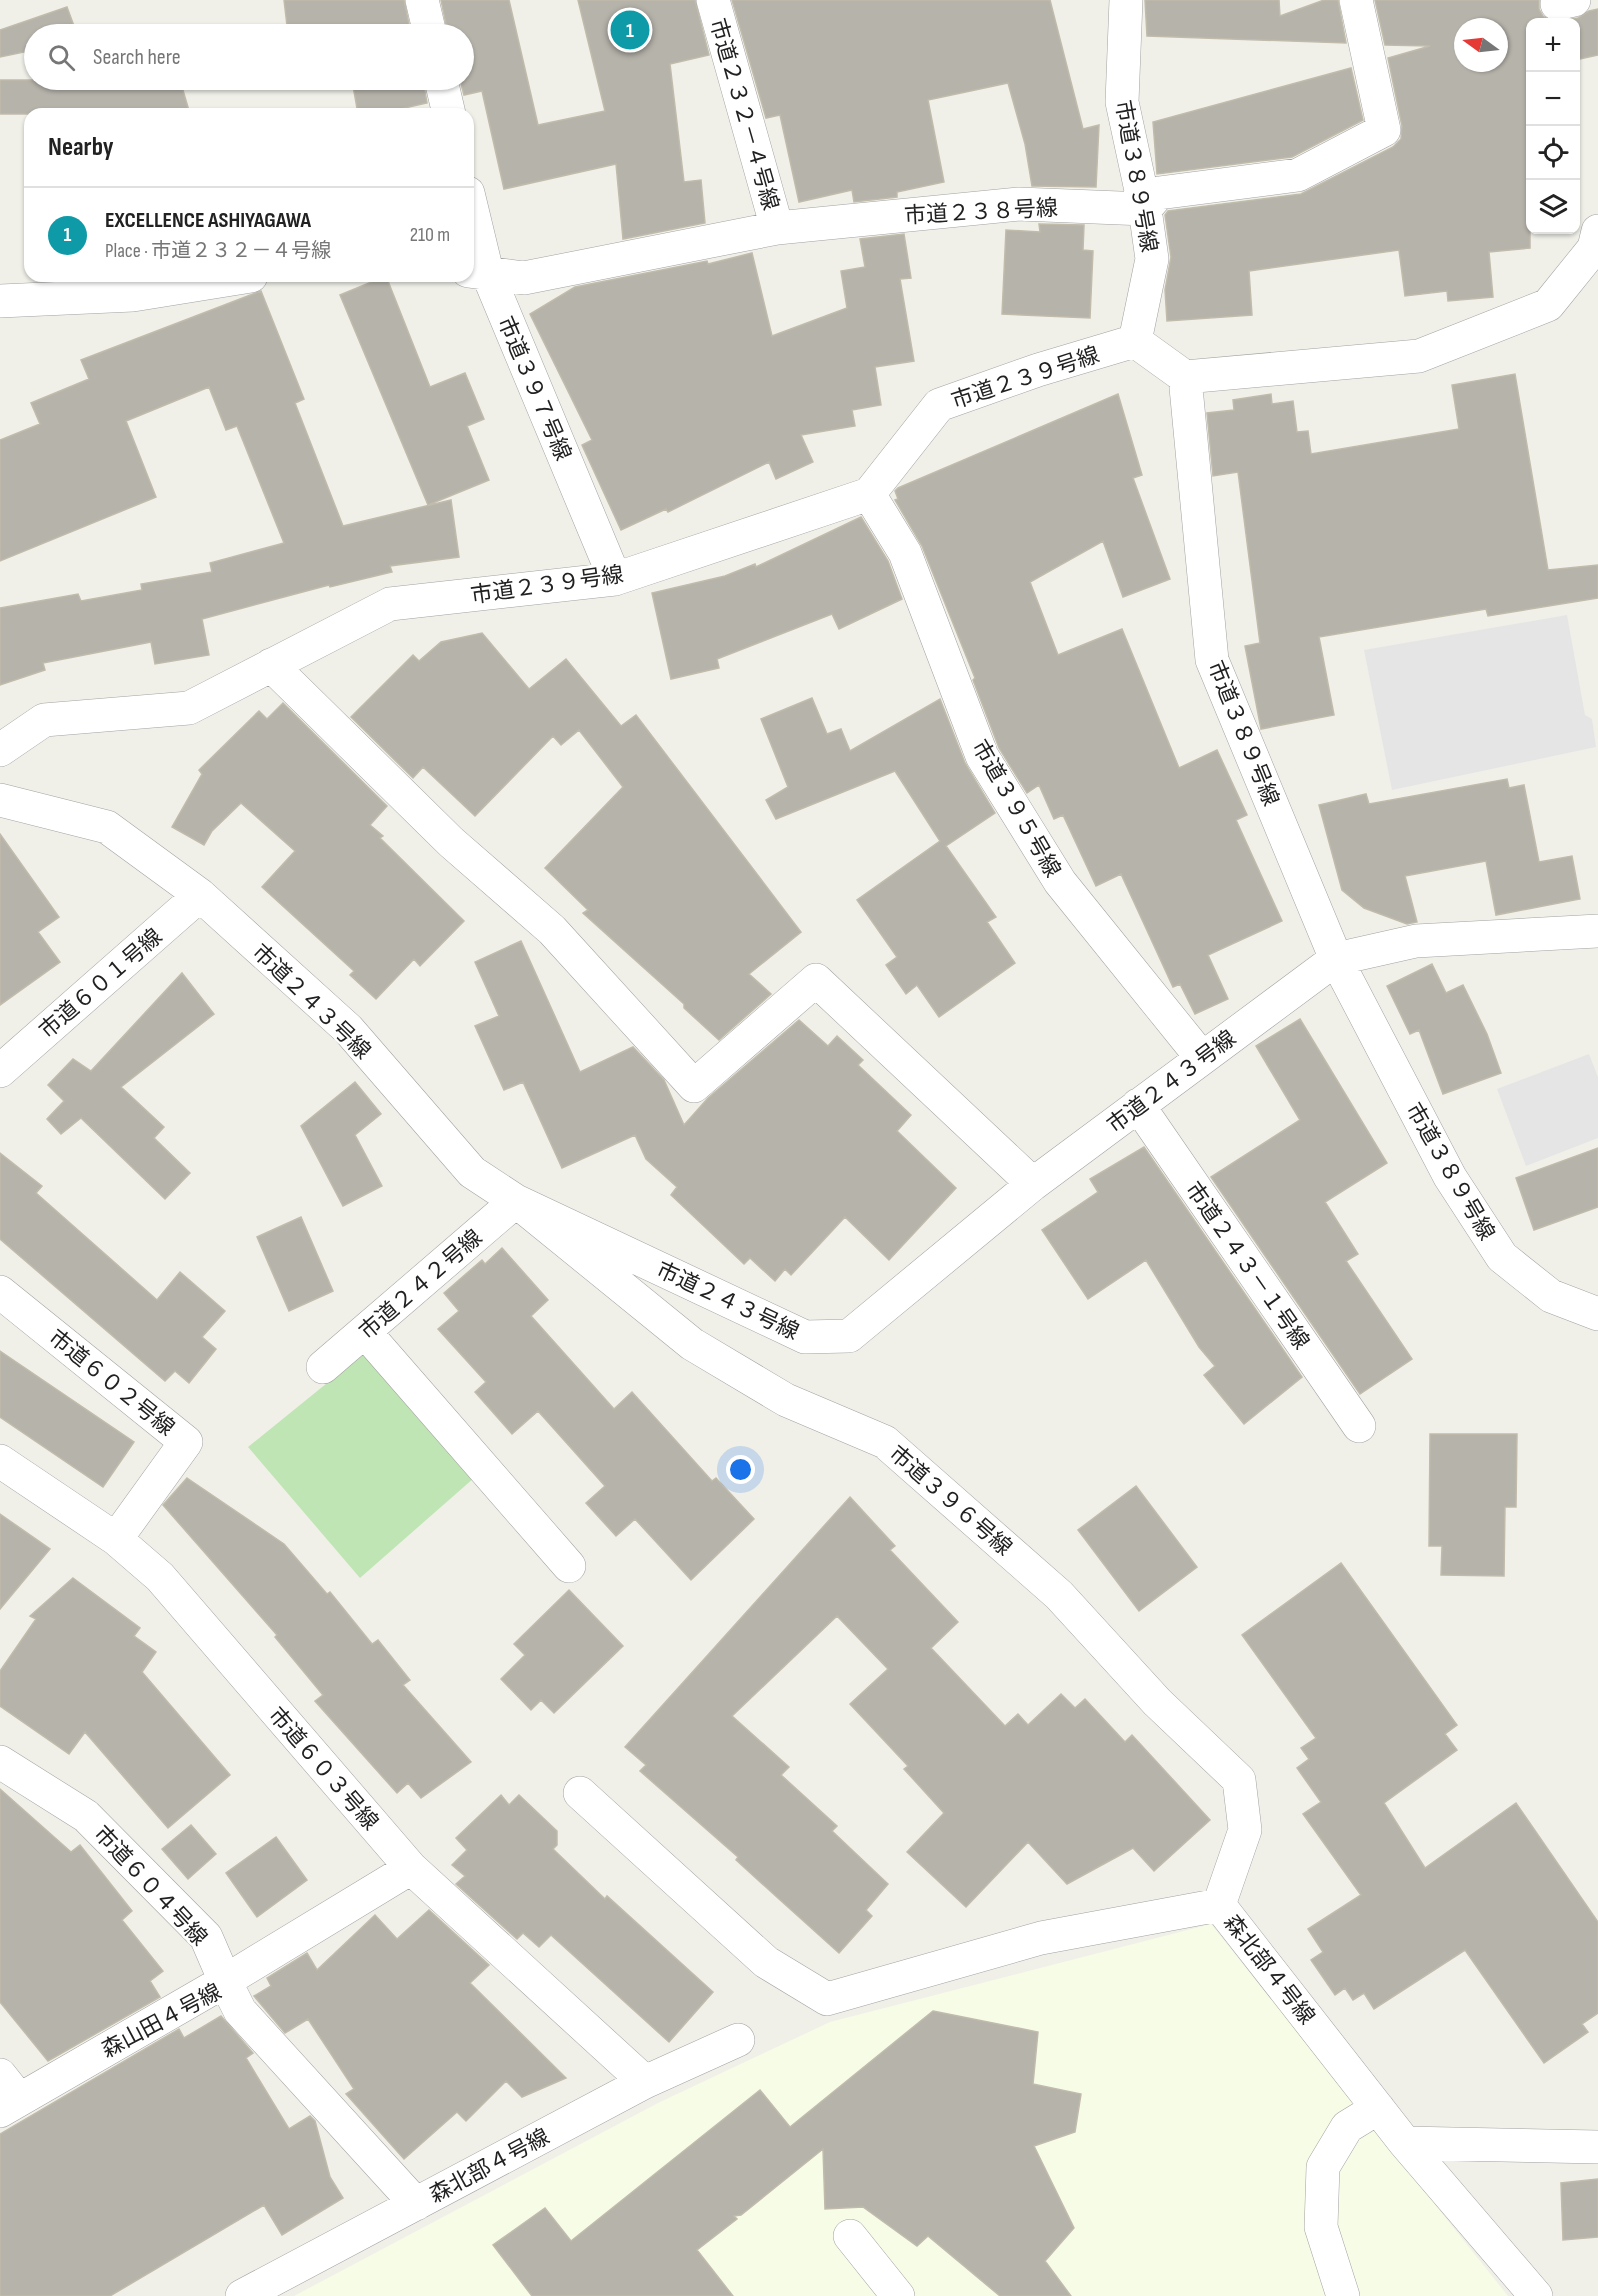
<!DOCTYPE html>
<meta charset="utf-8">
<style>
:root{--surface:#fff;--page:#f2f2f2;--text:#222;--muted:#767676;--line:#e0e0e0;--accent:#bf3f13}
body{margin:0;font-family:"Sofia Sans Condensed","Noto Sans JP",sans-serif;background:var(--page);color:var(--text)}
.controls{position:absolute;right:18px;top:18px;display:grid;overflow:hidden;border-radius:12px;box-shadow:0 2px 4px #0004}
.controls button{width:54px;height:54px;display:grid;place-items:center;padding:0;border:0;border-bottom:2px solid var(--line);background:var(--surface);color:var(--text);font:30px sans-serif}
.compass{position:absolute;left:1454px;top:18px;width:54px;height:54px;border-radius:50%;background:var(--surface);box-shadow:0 2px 4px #0004;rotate:285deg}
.you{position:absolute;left:741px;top:1470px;width:21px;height:21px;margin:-15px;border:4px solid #fff;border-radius:50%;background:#1a73e8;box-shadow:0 0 0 9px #1a73e833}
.badge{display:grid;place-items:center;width:39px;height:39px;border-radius:50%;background:var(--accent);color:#fff;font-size:20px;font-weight:700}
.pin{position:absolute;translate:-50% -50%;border:3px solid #fff;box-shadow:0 2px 6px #0006}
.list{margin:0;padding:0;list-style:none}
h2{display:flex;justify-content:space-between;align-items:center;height:78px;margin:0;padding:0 24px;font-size:26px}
h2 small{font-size:20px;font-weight:400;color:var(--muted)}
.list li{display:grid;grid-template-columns:39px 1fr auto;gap:18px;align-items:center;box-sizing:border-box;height:96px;padding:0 24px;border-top:2px solid var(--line)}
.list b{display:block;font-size:22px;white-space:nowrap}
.list p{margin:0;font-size:20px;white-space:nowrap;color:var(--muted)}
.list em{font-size:20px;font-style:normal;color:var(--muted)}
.icon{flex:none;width:33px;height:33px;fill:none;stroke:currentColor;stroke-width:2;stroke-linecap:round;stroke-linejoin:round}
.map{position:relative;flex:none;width:1598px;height:2296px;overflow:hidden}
.search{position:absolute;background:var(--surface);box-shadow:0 2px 4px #0004;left:24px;top:24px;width:450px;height:66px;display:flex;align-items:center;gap:15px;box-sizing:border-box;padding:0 21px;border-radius:33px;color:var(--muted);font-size:22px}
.panel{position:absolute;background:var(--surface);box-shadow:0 2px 4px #0004;left:24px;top:108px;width:450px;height:174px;border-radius:18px}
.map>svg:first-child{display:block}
</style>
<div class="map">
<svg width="1598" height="2296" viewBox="0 0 1598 2296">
<rect width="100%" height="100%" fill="#f0f0e9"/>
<path fill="#f7fce6" d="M 1211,1924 L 1508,2296 L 294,2296 L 658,2103 L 830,2022 Z"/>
<path fill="#c0e5b4" d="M 369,1349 L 474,1478 L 360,1578 L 248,1447 Z"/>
<path fill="#e5e5e5" d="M 1567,615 L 1585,715 L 1592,719 L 1596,747 L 1392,790 L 1364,650 Z
M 1589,1054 L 1598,1077 L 1598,1138 L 1526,1166 L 1497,1089 Z"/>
<path fill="#b6b3ab" stroke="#c1bbac" stroke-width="1.5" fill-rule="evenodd" d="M 284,0 L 404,0 L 411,34 L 288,34 Z
M 441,0 L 509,0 L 538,125 L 605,111 L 578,0 L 695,0 L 709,55 L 670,64 L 684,182 L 701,180 L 705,223 L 623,239 L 616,164 L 504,189 L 482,91 L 464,95 L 460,80 L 464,80 L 464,34 L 448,34 Z
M 732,0 L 1050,0 L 1083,129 L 1099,125 L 1096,187 L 1032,186 L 1025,144 L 1008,83 L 928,100 L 944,182 L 897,192 L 897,197 L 854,202 L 852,190 L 799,202 L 780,115 L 766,118 Z
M 1145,0 L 1279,0 L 1280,16 L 1324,0 L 1338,0 L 1346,43 L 1147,36 Z
M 1375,0 L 1539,0 L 1539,9 L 1543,16 L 1552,22 L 1578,18 L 1589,11 L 1598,9 L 1598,55 L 1575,60 L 1575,22 L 1530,22 L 1530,248 L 1489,252 L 1493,297 L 1448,301 L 1447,291 L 1405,296 L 1399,250 L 1249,271 L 1252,315 L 1167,321 L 1165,290 L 1171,257 L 1165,215 L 1168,211 L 1301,194 L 1393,147 L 1401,139 L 1402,126 L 1388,58 L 1430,46 L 1385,45 ZM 1463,27 L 1499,27 L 1499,63 L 1463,63 Z
M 67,7 L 77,34 L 34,34 L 34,50 L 0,57 L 0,30 Z
M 1351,68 L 1363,120 L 1292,157 L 1157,174 L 1153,122 Z
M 0,80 L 180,80 L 190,114 L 0,114 Z
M 352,80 L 423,80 L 427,103 L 378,114 L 358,114 Z
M 1039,224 L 1084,225 L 1083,250 L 1093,251 L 1090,318 L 1002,314 L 1006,230 L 1040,232 Z
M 904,234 L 911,278 L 900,279 L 914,361 L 875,367 L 881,405 L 852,410 L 855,426 L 801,435 L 813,462 L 776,479 L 769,462 L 668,512 L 666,509 L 621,530 L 582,445 L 592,440 L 530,314 L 575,287 L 707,261 L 708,264 L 752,253 L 772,336 L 847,308 L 841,271 L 865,267 L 860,239 Z
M 386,276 L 430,387 L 465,373 L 484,419 L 467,426 L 489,480 L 428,505 L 340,295 Z
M 261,291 L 304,399 L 295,403 L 343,526 L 451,500 L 459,557 L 390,566 L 392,572 L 330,587 L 329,585 L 202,619 L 209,655 L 155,664 L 151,642 L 43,663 L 45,670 L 0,685 L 0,608 L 78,594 L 81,601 L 142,590 L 141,584 L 212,572 L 210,563 L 284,543 L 237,426 L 226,430 L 209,387 L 126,421 L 156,497 L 0,561 L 0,440 L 40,424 L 31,403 L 89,379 L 81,360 Z
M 1515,374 L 1548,570 L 1598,565 L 1598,598 L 1488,616 L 1486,609 L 1319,637 L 1334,715 L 1261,729 L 1245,646 L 1260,643 L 1238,472 L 1213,476 L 1207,413 L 1234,410 L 1233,400 L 1271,394 L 1272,404 L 1293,401 L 1297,432 L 1308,431 L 1311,454 L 1459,429 L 1452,385 Z
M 1118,394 L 1142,475 L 1133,478 L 1170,579 L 1123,597 L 1103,541 L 1030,582 L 1058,655 L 1122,629 L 1179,768 L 1217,750 L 1247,815 L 1236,820 L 1282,921 L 1208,955 L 1228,999 L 1195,1014 L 1180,984 L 1173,987 L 1121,874 L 1096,886 L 1063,815 L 1054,819 L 1039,785 L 1027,793 L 999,748 L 973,680 L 975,678 L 922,546 L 895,500 L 898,499 L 895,491 L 898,488 Z
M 861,517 L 888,561 L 902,599 L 839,629 L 832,614 L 717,659 L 719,668 L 671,679 L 652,593 L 725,576 L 755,564 L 756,567 Z
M 482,633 L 529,689 L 566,659 L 621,726 L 636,715 L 801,932 L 749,974 L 771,994 L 719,1040 L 684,1008 L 684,1004 L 583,913 L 588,910 L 545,868 L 623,787 L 579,730 L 561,745 L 553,736 L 475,816 L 423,767 L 413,778 L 351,717 L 413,655 L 419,661 L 441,642 Z
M 812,698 L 827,734 L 841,729 L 850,751 L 940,699 L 965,763 L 995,813 L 946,846 L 996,917 L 987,922 L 1015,963 L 939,1017 L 917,985 L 906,994 L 886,965 L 897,957 L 857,900 L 940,841 L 895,771 L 776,819 L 766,800 L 788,787 L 761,719 Z
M 283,703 L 387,806 L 370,825 L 383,836 L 380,838 L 464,921 L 420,966 L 414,959 L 376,999 L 350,975 L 354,971 L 262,887 L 295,851 L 241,803 L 212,831 L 204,845 L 172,827 L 202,774 L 199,770 L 259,711 L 267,719 Z
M 1507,779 L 1509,788 L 1524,785 L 1539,862 L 1572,856 L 1580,899 L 1496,915 L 1486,861 L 1405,876 L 1417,922 L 1407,924 L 1364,908 L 1342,890 L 1319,805 L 1366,794 L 1369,804 Z
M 0,834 L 59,917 L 38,932 L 60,962 L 0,1005 Z
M 521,941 L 580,1072 L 633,1047 L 664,1080 L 684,1125 L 708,1098 L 799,1020 L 828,1046 L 837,1036 L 863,1060 L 858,1065 L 911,1115 L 897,1131 L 956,1188 L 889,1260 L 845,1217 L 791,1275 L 785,1269 L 775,1281 L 750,1258 L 744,1264 L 671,1195 L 677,1187 L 646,1159 L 635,1135 L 562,1168 L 523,1082 L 504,1090 L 475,1026 L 499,1016 L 475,962 Z
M 1432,964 L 1446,993 L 1463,985 L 1487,1034 L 1501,1073 L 1443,1094 L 1419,1030 L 1410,1034 L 1387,986 Z
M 182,973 L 214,1014 L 121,1087 L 164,1127 L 154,1138 L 190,1173 L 165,1199 L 81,1118 L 61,1134 L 47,1119 L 64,1101 L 48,1085 L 73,1059 L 91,1071 Z
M 1300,1019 L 1387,1163 L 1325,1202 L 1358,1254 L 1346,1261 L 1412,1359 L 1360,1394 L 1211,1177 L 1300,1120 L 1256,1046 Z
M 355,1082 L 381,1114 L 355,1135 L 382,1186 L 343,1206 L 301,1126 Z
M 1144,1147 L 1302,1377 L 1244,1424 L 1204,1375 L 1215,1366 L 1199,1347 L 1146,1260 L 1088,1299 L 1042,1230 L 1098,1192 L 1090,1179 Z
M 1598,1148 L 1598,1207 L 1534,1230 L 1516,1178 Z
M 0,1153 L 42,1186 L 36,1193 L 157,1300 L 180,1272 L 225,1311 L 202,1337 L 216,1349 L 189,1383 L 175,1371 L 165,1381 L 0,1239 Z
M 301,1217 L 333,1291 L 289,1311 L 257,1237 Z
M 502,1248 L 548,1300 L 531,1316 L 614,1409 L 632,1392 L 712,1481 L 716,1478 L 754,1519 L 691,1580 L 635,1519 L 616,1536 L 586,1503 L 605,1486 L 538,1411 L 512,1434 L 475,1392 L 486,1382 L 438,1329 L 459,1311 L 444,1293 L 482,1260 L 485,1264 Z
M 0,1351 L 134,1442 L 103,1487 L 0,1417 Z
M 1430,1434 L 1517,1434 L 1516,1507 L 1505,1507 L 1504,1576 L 1441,1575 L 1442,1546 L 1429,1546 Z
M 187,1478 L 284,1544 L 327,1594 L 330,1592 L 372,1644 L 378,1640 L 410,1680 L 403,1685 L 471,1762 L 421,1798 L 408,1783 L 397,1793 L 315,1701 L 323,1695 L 275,1637 L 277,1635 L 163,1505 Z
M 1136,1486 L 1197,1567 L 1139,1611 L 1078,1530 Z
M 850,1497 L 895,1546 L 890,1550 L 958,1622 L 931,1648 L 1005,1726 L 1018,1714 L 1028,1725 L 1061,1694 L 1075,1708 L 1085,1699 L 1125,1742 L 1132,1735 L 1210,1820 L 1154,1871 L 1133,1848 L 1067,1884 L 1028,1842 L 966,1907 L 907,1852 L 944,1813 L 904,1769 L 908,1766 L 850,1704 L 888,1669 L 837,1616 L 732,1716 L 789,1767 L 781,1775 L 837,1826 L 832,1831 L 888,1884 L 866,1910 L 872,1916 L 839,1953 L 779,1899 L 736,1860 L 738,1857 L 640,1771 L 646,1765 L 625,1747 Z
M 0,1514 L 50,1549 L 0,1609 Z
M 1341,1563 L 1457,1725 L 1445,1734 L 1457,1750 L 1384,1803 L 1425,1868 L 1516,1803 L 1598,1922 L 1598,2013 L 1582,2024 L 1588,2032 L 1544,2063 L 1465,1950 L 1374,2009 L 1364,1993 L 1353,2000 L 1345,1988 L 1335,1995 L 1311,1960 L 1323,1952 L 1308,1929 L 1361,1895 L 1303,1814 L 1321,1802 L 1297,1768 L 1309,1759 L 1301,1748 L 1316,1738 L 1242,1635 Z
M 73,1578 L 140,1628 L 134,1636 L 156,1652 L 142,1672 L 230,1775 L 168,1828 L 85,1732 L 69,1754 L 0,1706 L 0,1671 L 36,1619 L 30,1616 Z
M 569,1590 L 623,1646 L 554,1713 L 541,1700 L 531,1710 L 501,1679 L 525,1655 L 514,1644 Z
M 0,1789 L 71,1852 L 80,1845 L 132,1911 L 122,1920 L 163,1971 L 150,1981 L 160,1997 L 48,2061 L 0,2002 Z
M 501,1795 L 509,1805 L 519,1795 L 557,1831 L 557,1845 L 553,1849 L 605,1899 L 607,1896 L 713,1992 L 669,2042 L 551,1935 L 539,1947 L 523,1933 L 517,1939 L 456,1884 L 465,1876 L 452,1865 L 467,1850 L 456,1838 Z
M 191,1825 L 216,1854 L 188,1879 L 162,1849 Z
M 276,1837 L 307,1880 L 257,1917 L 226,1873 Z
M 429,1910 L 489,1965 L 470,1983 L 566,2078 L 522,2097 L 506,2081 L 466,2121 L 457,2112 L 404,2159 L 346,2094 L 354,2089 L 308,2019 L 285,2033 L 254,1996 L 271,1986 L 267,1978 L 307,1953 L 317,1970 L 375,1915 L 397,1939 Z
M 933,2011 L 1038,2032 L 1033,2084 L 1081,2094 L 1075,2132 L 1034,2146 L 1074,2228 L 1045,2261 L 1071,2296 L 1000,2296 L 928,2236 L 917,2246 L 863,2207 L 825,2209 L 823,2149 L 741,2215 L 734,2216 L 737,2219 L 697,2250 L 733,2296 L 532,2296 L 493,2245 L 545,2208 L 571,2241 L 760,2090 L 790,2127 Z
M 221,2016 L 253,2053 L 246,2058 L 289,2129 L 310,2116 L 315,2121 L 330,2177 L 343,2198 L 282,2235 L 264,2205 L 110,2296 L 0,2296 L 0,2134 L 179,2029 L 184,2038 Z
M 1598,2179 L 1598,2237 L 1563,2240 L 1561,2183 Z"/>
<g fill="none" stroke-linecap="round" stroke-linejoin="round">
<g stroke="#a2a2a2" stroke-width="34">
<path id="minor" d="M 422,0 L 430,34
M 713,0 L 777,228
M 1126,0 L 1122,102 L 1145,209 L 1152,259 L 1135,341 L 1185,377 L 1212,660 L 1336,959 L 1450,1177 L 1502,1257 L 1551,1296 L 1598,1314
M 1557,4 L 1574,0
M 441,80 L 449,114
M 468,193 L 487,272 L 615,579
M 468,271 L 524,278 L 777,228 L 1019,204 L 1145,209 L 1159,193 L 1298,175 L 1384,130 L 1356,0
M 0,301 L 133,295 L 251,276
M 1185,377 L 1419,356 L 1548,305 L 1594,248 L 1598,231
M 869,494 L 905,553 L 982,756 L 1060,882 L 1202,1058
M 271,665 L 451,842 L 552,930 L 694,1086 L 816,980 L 1033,1184
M 0,750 L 44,720 L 189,708 L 390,604 L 615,579 L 869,494 L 939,405 L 1038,370 L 1135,341
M 0,800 L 107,827 L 200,895 L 348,1029 L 472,1172 L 516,1201 L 805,1337 L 849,1336 L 1033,1184 L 1336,959 L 1416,941 L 1598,931
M 0,1071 L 200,895
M 1138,1105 L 1359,1426
M 0,1292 L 186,1442 L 116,1539
M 365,1332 L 569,1566
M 323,1367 L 516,1201 L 692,1344 L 786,1400 L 885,1442 L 1059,1595 L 1157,1702 L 1239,1780 L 1245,1830 L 1219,1905
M 0,1461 L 116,1539 L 160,1577 L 411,1868 L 645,2082
M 0,1762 L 86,1816 L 206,1937 L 225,1981 L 411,1868
M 580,1793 L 766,1962 L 827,1999 L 1041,1938 L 1219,1905 L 1405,2143 L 1598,2147
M 0,2075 L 19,2099
M 0,2111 L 225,1981 L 240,2011 L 416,2204
M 1405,2143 L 1536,2296
M 850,2236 L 898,2296
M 242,2296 L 645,2082 L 738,2040
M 1343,2296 L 1321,2227 L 1323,2167 L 1347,2127 L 1378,2108"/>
</g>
<use href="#minor" stroke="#fff" stroke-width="33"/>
</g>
<g text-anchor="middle" stroke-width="5" stroke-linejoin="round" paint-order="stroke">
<g font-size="22" fill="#212121" stroke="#fff">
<text transform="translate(745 114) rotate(74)" y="8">市道２３２－４号線</text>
<text transform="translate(1137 176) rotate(80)" y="8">市道３８９号線</text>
<text transform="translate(981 211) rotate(-3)" y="8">市道２３８号線</text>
<text transform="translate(1025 377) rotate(-18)" y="8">市道２３９号線</text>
<text transform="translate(535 388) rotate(67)" y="8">市道３９７号線</text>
<text transform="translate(547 584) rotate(-8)" y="8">市道２３９号線</text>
<text transform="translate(1244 733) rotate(68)" y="8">市道３８９号線</text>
<text transform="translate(1017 808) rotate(60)" y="8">市道３９５号線</text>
<text transform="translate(100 983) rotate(-41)" y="8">市道６０１号線</text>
<text transform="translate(312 1001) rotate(44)" y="8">市道２４３号線</text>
<text transform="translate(1171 1081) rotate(-37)" y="8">市道２４３号線</text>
<text transform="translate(1451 1171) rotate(60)" y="8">市道３８９号線</text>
<text transform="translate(1248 1265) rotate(55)" y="8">市道２４３－１号線</text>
<text transform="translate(420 1284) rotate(-41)" y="8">市道２４２号線</text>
<text transform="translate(728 1300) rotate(25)" y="8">市道２４３号線</text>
<text transform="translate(112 1382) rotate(39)" y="8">市道６０２号線</text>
<text transform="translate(951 1500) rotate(41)" y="8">市道３９６号線</text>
<text transform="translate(324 1768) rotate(49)" y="8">市道６０３号線</text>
<text transform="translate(151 1885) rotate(47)" y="8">市道６０４号線</text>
<text transform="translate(1270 1969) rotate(52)" y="8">森北部４号線</text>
<text transform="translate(161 2020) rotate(-28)" y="8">森山田４号線</text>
<text transform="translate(489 2165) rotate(-28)" y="8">森北部４号線</text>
</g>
</g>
</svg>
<div class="controls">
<button>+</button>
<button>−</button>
<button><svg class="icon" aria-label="locate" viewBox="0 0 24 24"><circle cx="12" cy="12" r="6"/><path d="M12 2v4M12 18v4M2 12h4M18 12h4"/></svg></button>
<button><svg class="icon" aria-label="layers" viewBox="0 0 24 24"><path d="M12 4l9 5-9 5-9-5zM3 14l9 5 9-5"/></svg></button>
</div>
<svg class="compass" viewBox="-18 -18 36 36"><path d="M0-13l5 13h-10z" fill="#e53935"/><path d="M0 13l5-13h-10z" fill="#767676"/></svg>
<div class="you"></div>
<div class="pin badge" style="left:630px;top:30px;background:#0f9aa8">1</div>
<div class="search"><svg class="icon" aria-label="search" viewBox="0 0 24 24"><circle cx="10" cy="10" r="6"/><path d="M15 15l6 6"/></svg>Search here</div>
<section class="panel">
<h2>Nearby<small></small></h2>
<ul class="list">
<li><span class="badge" style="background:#0f9aa8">1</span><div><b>EXCELLENCE ASHIYAGAWA</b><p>Place · 市道２３２－４号線</p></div><em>210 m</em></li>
</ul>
</section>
</div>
